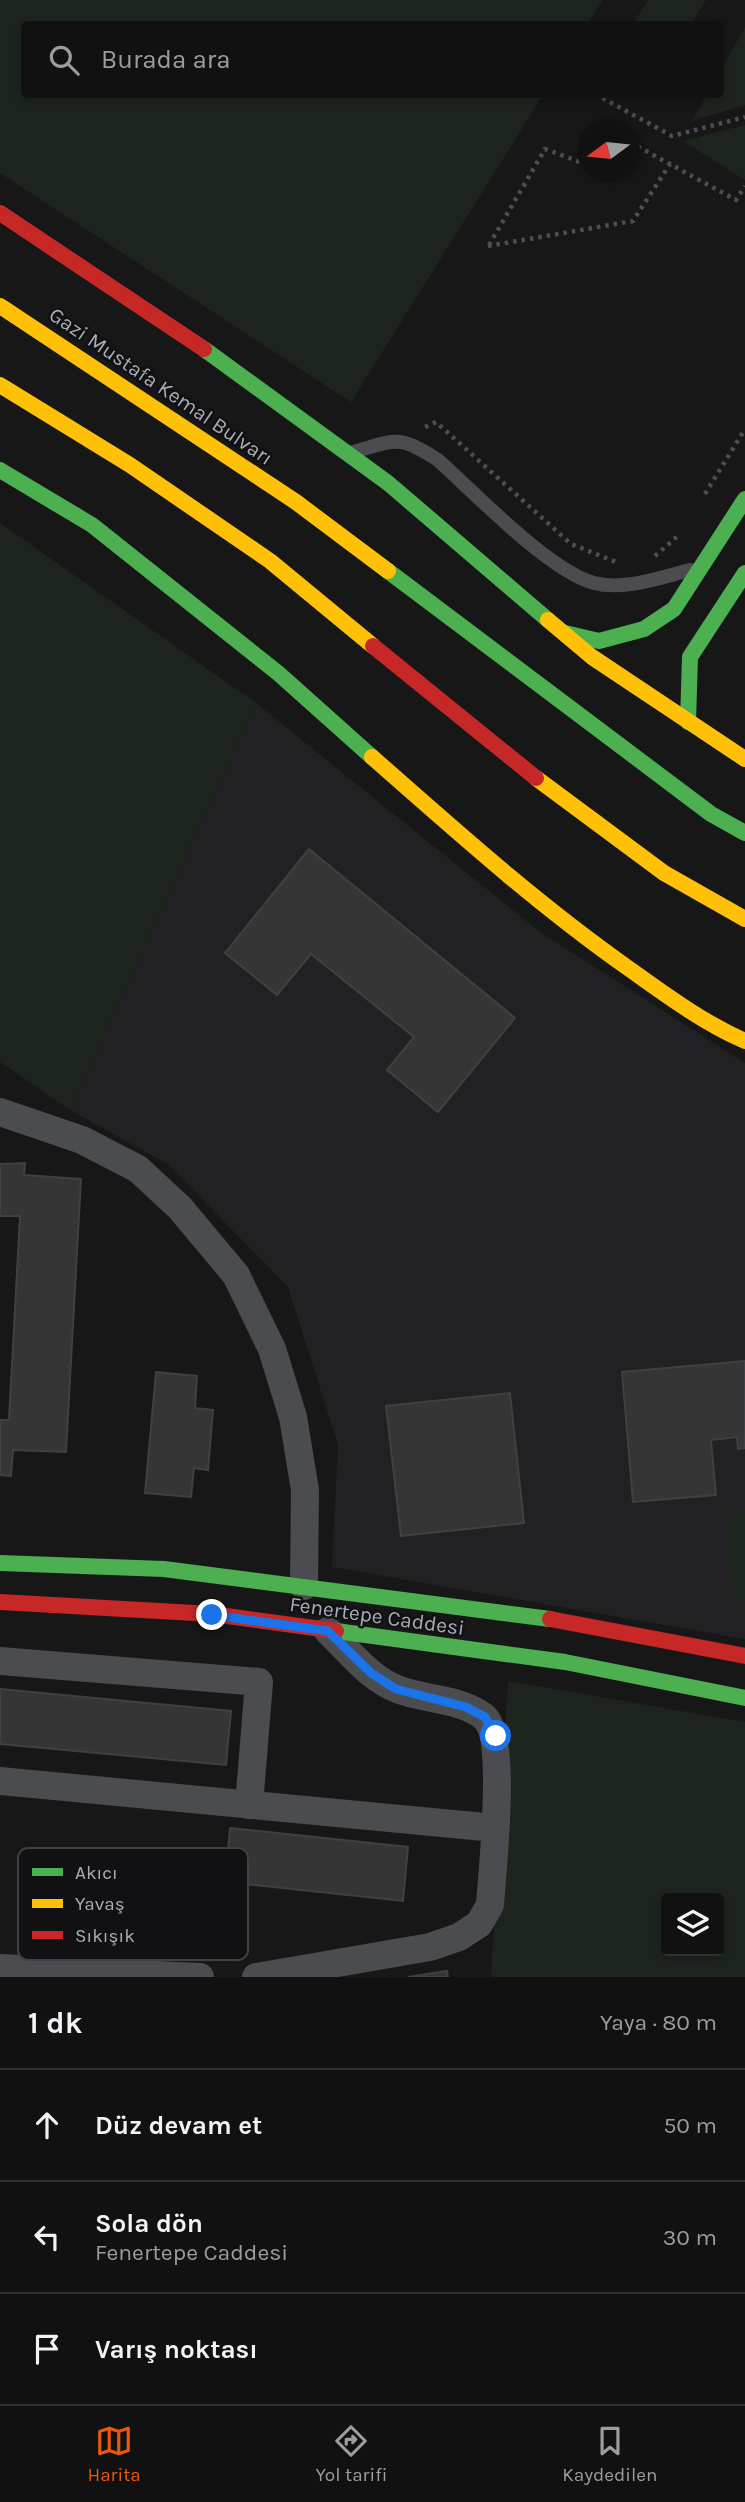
<!DOCTYPE html>
<html lang="tr">
<meta charset="utf-8">
<style>
:root{--surface:#111;--page:#1e1f1f;--text:#f1f3f6;--muted:#9c9d9f;--line:#303131;--accent:#ea580c}
body{margin:0;font-family:Karla,sans-serif;background:var(--page);color:var(--text)}
.controls{position:absolute;right:21px;bottom:21px;display:grid;overflow:hidden;border-radius:7px;box-shadow:0 4px 10px #0003}
.controls button{width:63px;height:63px;display:grid;place-items:center;padding:0;border:0;border-bottom:2px solid var(--line);background:var(--surface);color:var(--text);font:35px sans-serif}
.compass{position:absolute;left:577px;top:119px;width:63px;height:63px;border-radius:50%;background:var(--surface);box-shadow:0 4px 10px #0003;rotate:255deg}
.stop{position:absolute;width:21px;height:21px;margin:-16px;border:5px solid #1a73e8;border-radius:50%;background:#fff}
.stop.end{background:#1a73e8;border-color:#fff;box-shadow:0 2px 7px #0008}
.list{margin:0;padding:0;list-style:none}
h2{display:flex;justify-content:space-between;align-items:center;height:91px;margin:0;padding:0 28px;font-size:30px}
h2 small{font-size:23px;font-weight:400;color:var(--muted)}
.list li{display:grid;grid-template-columns:46px 1fr auto;gap:21px;align-items:center;box-sizing:border-box;height:112px;padding:0 28px;border-top:2px solid var(--line)}
.list b{display:block;font-size:26px;white-space:nowrap}
.list p{margin:0;font-size:23px;white-space:nowrap;color:var(--muted)}
.list em{font-size:23px;font-style:normal;color:var(--muted)}
.icon{flex:none;width:38px;height:38px;fill:none;stroke:currentColor;stroke-width:2;stroke-linecap:round;stroke-linejoin:round}
.map{position:relative;flex:none;width:745px;height:1977px;overflow:hidden}
.search{position:absolute;background:var(--surface);box-shadow:0 4px 10px #0003;left:21px;right:21px;top:21px;height:77px;display:flex;align-items:center;gap:18px;box-sizing:border-box;padding:0 24px;border-radius:7px;color:var(--muted);font-size:26px}
.sheet{height:427px;background:var(--surface)}
nav{display:flex;justify-content:space-around;align-items:center;box-sizing:border-box;height:98px;border-top:2px solid var(--line);background:var(--surface);font-size:19px;color:var(--muted)}
nav a{display:grid;justify-items:center;gap:4px}
nav .on{color:var(--accent)}
.map>svg:first-child{display:block}
</style>
<div class="map">
<svg width="745" height="1977" viewBox="0 0 745 1977">
<rect width="100%" height="100%" fill="#171717"/>
<path fill="#212123" d="M 256,703 L 540,932 L 745,1063 L 745,1639 L 332,1567 L 338,1445 L 288,1287 L 169,1165 L 70,1110 Z"/>
<path fill="#1d241e" fill-rule="evenodd" d="M 0,0 L 603,0 L 587,24 L 24,24 L 24,94 L 543,95 L 351,402 L 0,173 Z
M 648,0 L 706,0 L 691,24 L 633,24 Z
M 745,27 L 745,105 L 692,121 L 707,95 L 720,94 L 721,70 Z
M 745,125 L 745,180 L 683,141 Z
M 0,523 L 256,703 L 70,1110 L 0,1062 Z
M 745,1512 L 745,1600 L 733,1601 L 725,1514 Z
M 508,1681 L 745,1722 L 745,1977 L 491,1977 ZM 666,1898 L 719,1898 L 719,1951 L 666,1951 Z"/>
<path fill="#353536" stroke="#3f4043" stroke-width="2" d="M 309,849 L 515,1018 L 438,1112 L 387,1070 L 414,1037 L 311,954 L 277,995 L 225,953 Z
M 25,1163 L 24,1175 L 81,1179 L 66,1452 L 13,1450 L 11,1476 L 0,1475 L 0,1420 L 9,1420 L 20,1216 L 0,1216 L 0,1164 Z
M 745,1361 L 745,1448 L 738,1449 L 737,1437 L 711,1440 L 716,1495 L 633,1502 L 622,1372 Z
M 156,1372 L 197,1376 L 195,1408 L 213,1410 L 208,1470 L 194,1468 L 191,1497 L 145,1493 Z
M 510,1393 L 524,1523 L 401,1536 L 386,1406 Z
M 0,1689 L 231,1711 L 226,1765 L 0,1744 Z
M 230,1828 L 408,1847 L 403,1901 L 225,1882 Z
M 447,1971 L 448,1977 L 408,1977 Z"/>
<g fill="none" stroke-linecap="round" stroke-linejoin="round">
<path stroke="#4d4e52" stroke-width="4.5" stroke-dasharray="3.5 5" stroke-linecap="butt" d="M 595,94 L 672,136 L 745,117
M 630,147 L 635,145 L 736,200 L 745,186
M 489,245 L 545,149 L 588,165
M 488,246 L 633,221 L 670,164
M 425,427 L 436,422 L 571,544 L 616,562
M 705,494 L 745,429
M 655,556 L 680,534"/>
<path stroke="#4b4c50" stroke-width="14" d="M 353,452 C 397,440 398,434 438,460 C 475,493 549,571 594,583 C 624,591 661,577 690,570"/>
<path stroke="#4b4c50" stroke-width="28" d="M 0,1112 L 82,1140 L 138,1169 L 180,1208 L 236,1275 L 272,1349 L 293,1417 L 305,1490 L 304,1586
M 0,1661 L 259,1682 L 249,1805
M 0,1781 L 495,1828
M 0,1968 L 200,1977
M 256,1977 L 430,1947 L 459,1937 L 479,1924 L 490,1905 C 492,1871 508,1735 483,1716 C 459,1698 424,1700 397,1689 C 370,1679 349,1651 328,1631"/>
<path stroke="#4caf50" stroke-width="16" d="M 204,349 L 388,483 L 548,620
M 0,470 L 92,525 L 278,673 L 372,757
M 388,571 L 711,814 L 745,833
M 565,633 L 599,641 L 644,629 L 674,609 L 745,499
M 688,722 L 690,657 L 745,573
M 0,1563 L 164,1569 L 550,1619
M 336,1631 L 565,1662 L 745,1698"/>
<path stroke="#ffc107" stroke-width="16" d="M 0,306 L 296,502 L 388,571
M 0,385 L 130,465 L 270,561 L 373,646
M 548,620 L 592,657 L 745,759
M 372,757 C 455,830 537,904 628,968 C 666,995 702,1022 745,1041
M 536,778 L 664,873 L 745,919"/>
<path stroke="#c62828" stroke-width="16" d="M 0,213 L 204,349
M 373,646 L 536,778
M 0,1602 L 212,1614 L 336,1631
M 550,1619 L 745,1656"/>
</g>
<g fill="none" stroke-linecap="round" stroke-linejoin="round">
<path stroke="#1a73e8" stroke-width="9" d="M 212,1615 L 328,1631 L 371,1673 L 396,1689 L 466,1707 L 485,1717 L 496,1736"/>
</g>
<g text-anchor="middle" stroke-width="5" stroke-linejoin="round" paint-order="stroke">
<g font-size="21" fill="#a8adb8" stroke="#111113">
<text transform="translate(161 386) rotate(34)" y="7">Gazi Mustafa Kemal Bulvarı</text>
<text transform="translate(377 1616) rotate(8)" y="7">Fenertepe Caddesi</text>
</g>
</g>
<rect x="18" y="1848" width="230" height="112" rx="10" fill="#111113" stroke="#3e4045" stroke-width="2"/>
<rect x="32" y="1868" width="31" height="8" fill="#4caf50"/>
<rect x="32" y="1899" width="31" height="9" fill="#ffc107"/>
<rect x="32" y="1931" width="31" height="8" fill="#c62828"/>
<g font-size="19" fill="#a8adb8">
<text x="75" y="1879">Akıcı</text>
<text x="75" y="1910">Yavaş</text>
<text x="75" y="1942">Sıkışık</text>
</g>
</svg>
<div class="controls">
<button><svg class="icon" aria-label="layers" viewBox="0 0 24 24"><path d="M12 4l9 5-9 5-9-5zM3 14l9 5 9-5"/></svg></button>
</div>
<svg class="compass" viewBox="-18 -18 36 36"><path d="M0-13l5 13h-10z" fill="#e53935"/><path d="M0 13l5-13h-10z" fill="#9c9d9f"/></svg>
<div class="stop" style="left:496px;top:1736px"></div>
<div class="stop end" style="left:212px;top:1615px"></div>
<div class="search"><svg class="icon" aria-label="search" viewBox="0 0 24 24"><circle cx="10" cy="10" r="6"/><path d="M15 15l6 6"/></svg>Burada ara</div>
</div>
<section class="sheet">
<h2>1 dk<small>Yaya · 80 m</small></h2>
<ul class="list">
<li><svg class="icon" aria-label="ahead" viewBox="0 0 24 24"><path d="M12 20V5M6 11l6-6 6 6"/></svg><div><b>Düz devam et</b></div><em>50 m</em></li>
<li><svg class="icon" aria-label="left" viewBox="0 0 24 24"><path d="M17 20v-9H6M10 6l-5 5 5 5"/></svg><div><b>Sola dön</b><p>Fenertepe Caddesi</p></div><em>30 m</em></li>
<li><svg class="icon" aria-label="arrive" viewBox="0 0 24 24"><path d="M6 21V4h12l-3 4 3 4H6"/></svg><div><b>Varış noktası</b></div></li>
</ul>
</section>
<nav>
<a class="on"><svg class="icon" aria-label="map" viewBox="0 0 24 24"><path d="M3 6l6-2 6 2 6-2v14l-6 2-6-2-6 2zM9 4v14M15 6v14"/></svg>Harita</a>
<a><svg class="icon" aria-label="directions" viewBox="0 0 24 24"><path d="M12 3l9 9-9 9-9-9zM9 14v-3h6M13 9l2 2-2 2"/></svg>Yol tarifi</a>
<a><svg class="icon" aria-label="saved" viewBox="0 0 24 24"><path d="M7 4h10v16l-5-4-5 4z"/></svg>Kaydedilen</a>
</nav>
